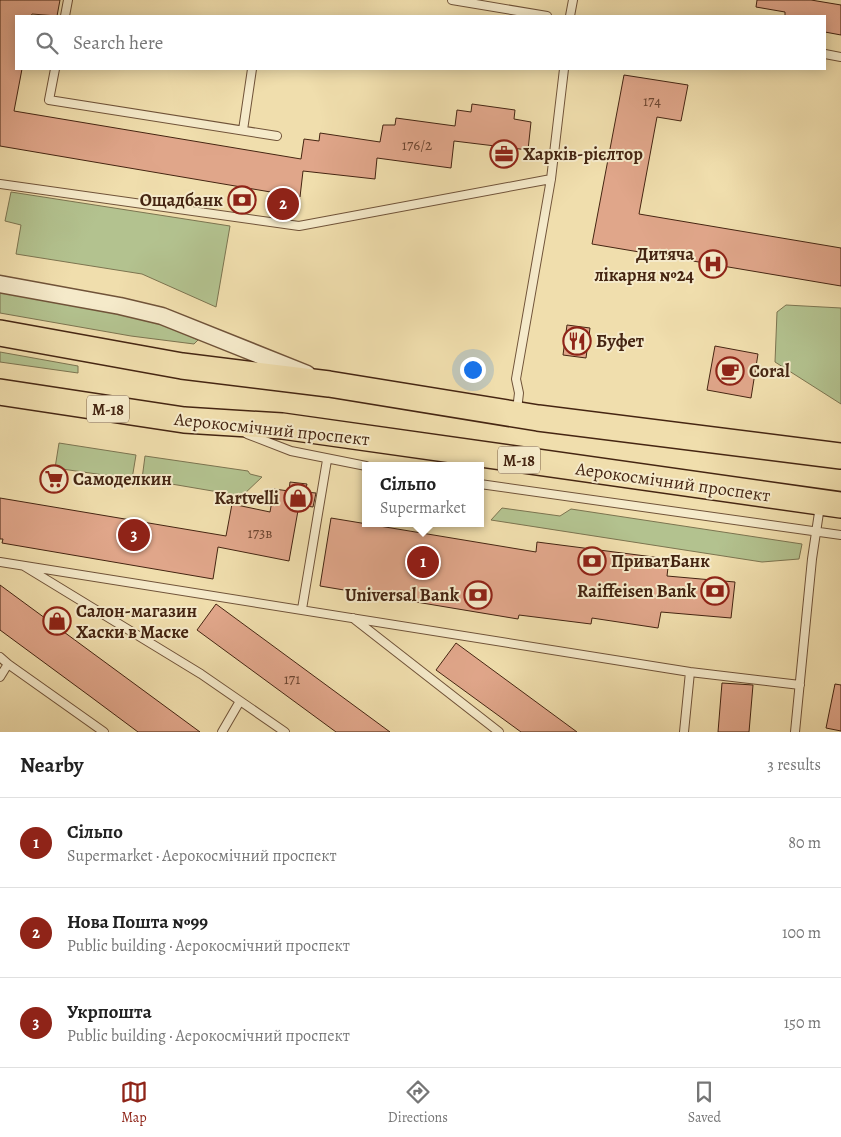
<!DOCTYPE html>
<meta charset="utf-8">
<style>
:root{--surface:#fff;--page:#f2f2f2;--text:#222;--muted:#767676;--line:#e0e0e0;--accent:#8f2418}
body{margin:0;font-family:Alegreya,serif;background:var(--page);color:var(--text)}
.you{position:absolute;left:472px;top:369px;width:18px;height:18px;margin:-12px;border:4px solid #fff;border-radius:50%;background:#1a73e8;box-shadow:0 0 0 8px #1a73e833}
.badge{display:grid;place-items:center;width:32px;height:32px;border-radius:50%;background:var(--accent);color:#fff;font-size:16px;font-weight:700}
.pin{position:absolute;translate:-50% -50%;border:2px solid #fff;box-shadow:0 1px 5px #0006}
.popup{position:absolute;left:362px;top:462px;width:122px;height:65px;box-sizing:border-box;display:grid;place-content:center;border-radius:0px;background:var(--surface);filter:drop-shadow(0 1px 4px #0005);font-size:16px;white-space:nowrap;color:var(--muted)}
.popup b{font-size:19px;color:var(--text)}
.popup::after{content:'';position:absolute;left:50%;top:100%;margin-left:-10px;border:10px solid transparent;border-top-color:var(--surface)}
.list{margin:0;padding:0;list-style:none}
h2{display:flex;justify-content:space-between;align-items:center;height:65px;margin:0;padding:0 20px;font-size:21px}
h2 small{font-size:16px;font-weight:400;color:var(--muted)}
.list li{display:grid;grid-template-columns:32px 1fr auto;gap:15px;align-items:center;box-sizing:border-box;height:90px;padding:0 20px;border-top:1px solid var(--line)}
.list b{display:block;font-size:19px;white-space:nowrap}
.list p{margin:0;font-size:16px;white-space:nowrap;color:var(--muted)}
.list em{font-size:16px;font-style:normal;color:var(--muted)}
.icon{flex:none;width:28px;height:28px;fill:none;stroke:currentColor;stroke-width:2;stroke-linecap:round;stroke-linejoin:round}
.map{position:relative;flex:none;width:841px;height:732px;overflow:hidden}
.search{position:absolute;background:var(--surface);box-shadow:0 2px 12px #0003;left:15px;right:15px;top:15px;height:55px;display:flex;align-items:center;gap:12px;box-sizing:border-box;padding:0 18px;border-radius:0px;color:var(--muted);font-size:19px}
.sheet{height:335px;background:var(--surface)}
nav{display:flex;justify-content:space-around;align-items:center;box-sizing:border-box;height:70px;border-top:1px solid var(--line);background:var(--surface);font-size:14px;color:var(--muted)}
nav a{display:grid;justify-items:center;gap:2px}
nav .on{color:var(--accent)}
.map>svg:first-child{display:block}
</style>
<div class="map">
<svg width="841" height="732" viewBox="0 0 841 732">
<rect width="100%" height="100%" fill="#f0dead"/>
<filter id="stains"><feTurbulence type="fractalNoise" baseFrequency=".004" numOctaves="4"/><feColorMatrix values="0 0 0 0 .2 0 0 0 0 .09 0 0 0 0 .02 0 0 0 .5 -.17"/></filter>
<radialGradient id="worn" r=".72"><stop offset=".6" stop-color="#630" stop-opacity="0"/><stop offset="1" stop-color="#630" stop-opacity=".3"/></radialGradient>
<path fill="#b3c28f" stroke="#7c7450" d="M 11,192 L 230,226 L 216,307 L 142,274 L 16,254 L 21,225 L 5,221 Z
M 0,292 L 144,315 L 198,340 L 194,344 L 131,336 L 0,313 Z
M 786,305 L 841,308 L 841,404 L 775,362 L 777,312 Z
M 0,352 L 78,366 L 78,373 L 0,362 Z
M 59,443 L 136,455 L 132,479 L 55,468 Z
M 145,456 L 248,471 L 250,474 L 262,477 L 242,496 L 142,479 Z
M 502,508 L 560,516 L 571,509 L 802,544 L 799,559 L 762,562 L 491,520 Z"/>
<path fill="#e0a68a" stroke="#452512" d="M 0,0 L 60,0 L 57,16 L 32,14 L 31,16 L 16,16 L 16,69 L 22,69 L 14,111 L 301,159 L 304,139 L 319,141 L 320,133 L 380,142 L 383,125 L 395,125 L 396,118 L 455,126 L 457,110 L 471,112 L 472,104 L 515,110 L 514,119 L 531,122 L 528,150 L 454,141 L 451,168 L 377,158 L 375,179 L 303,171 L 300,197 L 0,146 Z
M 757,0 L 811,0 L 841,5 L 841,35 L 825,32 L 825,16 L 785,16 L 785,12 L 756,7 Z
M 624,75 L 688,85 L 681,121 L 657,117 L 639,214 L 841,248 L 841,286 L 592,244 Z
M 567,325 L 590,328 L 586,358 L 563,355 Z
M 715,346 L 758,354 L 751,398 L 707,390 Z
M 290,482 L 307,484 L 305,492 L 316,493 L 313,507 L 299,505 L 289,561 L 218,547 L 213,579 L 2,543 L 3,539 L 0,539 L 0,498 L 226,536 L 232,504 L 270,512 L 274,489 L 289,491 Z
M 331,518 L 536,552 L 537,542 L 669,559 L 667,576 L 735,582 L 731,618 L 661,612 L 658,628 L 592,618 L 591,624 L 519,615 L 518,619 L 320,586 Z
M 0,585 L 200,732 L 138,732 L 91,697 L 0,630 Z
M 216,604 L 390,732 L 336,732 L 197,630 Z
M 456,643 L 577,732 L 521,732 L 436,670 Z
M 722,683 L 753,685 L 749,732 L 718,732 Z
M 835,684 L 841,685 L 841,731 L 826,728 Z"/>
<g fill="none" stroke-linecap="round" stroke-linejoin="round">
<g stroke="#705339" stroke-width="10">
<path id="service" d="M 452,0 L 547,16
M 65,16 L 68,0
M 570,16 L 573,0
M 825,54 L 841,57
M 55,69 L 49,100 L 277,136
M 243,130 L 252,69
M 0,184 L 299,226 L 551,179
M 517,410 L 519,393 L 516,379 L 551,179 L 564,69
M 247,434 L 291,451 L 366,466
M 480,484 L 841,535
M 0,562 L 690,672 L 800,685
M 24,566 L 201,674 L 285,732
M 302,609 L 327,460
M 353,618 L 499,732
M 0,657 L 8,664 L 0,677
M 8,664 L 104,732
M 222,732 L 240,701
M 684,732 L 690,672
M 795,732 L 812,559 L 820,506"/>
</g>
<g stroke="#705339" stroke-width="19">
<path id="minor" d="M 0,284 L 120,306 L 162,316 L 307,374"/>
</g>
<g stroke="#452512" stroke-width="28">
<path id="primary" d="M 0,333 L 182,366 L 329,384 L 538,418 L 841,456
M 0,392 L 184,420 L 282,426 L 841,505"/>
</g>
<use href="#service" stroke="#f5eaca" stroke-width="8"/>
<use href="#minor" stroke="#f5eaca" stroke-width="16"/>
<use href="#primary" stroke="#f0dead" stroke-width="25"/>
</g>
<defs>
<g id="office-ring" transform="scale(1.4375)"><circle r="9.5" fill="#f5eaca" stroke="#8f2418" stroke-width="1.5"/><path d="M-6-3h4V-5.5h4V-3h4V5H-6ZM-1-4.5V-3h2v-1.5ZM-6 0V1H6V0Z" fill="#8f2418"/></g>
<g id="bank-ring" transform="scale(1.4375)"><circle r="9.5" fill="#f5eaca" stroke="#8f2418" stroke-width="1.5"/><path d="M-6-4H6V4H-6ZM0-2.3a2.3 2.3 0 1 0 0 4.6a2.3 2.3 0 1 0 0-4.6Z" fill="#8f2418"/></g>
<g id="hospital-ring" transform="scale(1.4375)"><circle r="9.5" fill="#f5eaca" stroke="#8f2418" stroke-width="1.5"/><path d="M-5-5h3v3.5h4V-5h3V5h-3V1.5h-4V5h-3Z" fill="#8f2418"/></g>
<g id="restaurant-ring" transform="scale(1.4375)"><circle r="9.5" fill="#f5eaca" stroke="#8f2418" stroke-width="1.5"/><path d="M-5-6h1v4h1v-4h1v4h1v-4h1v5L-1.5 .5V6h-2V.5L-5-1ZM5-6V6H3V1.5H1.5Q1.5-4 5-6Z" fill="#8f2418"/></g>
<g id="cafe-ring" transform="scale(1.4375)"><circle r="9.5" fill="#f5eaca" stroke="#8f2418" stroke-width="1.5"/><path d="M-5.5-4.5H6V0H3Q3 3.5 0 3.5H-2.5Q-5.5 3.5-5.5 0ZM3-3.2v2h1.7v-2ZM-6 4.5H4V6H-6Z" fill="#8f2418"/></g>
<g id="supermarket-ring" transform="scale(1.4375)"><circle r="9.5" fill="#f5eaca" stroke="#8f2418" stroke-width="1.5"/><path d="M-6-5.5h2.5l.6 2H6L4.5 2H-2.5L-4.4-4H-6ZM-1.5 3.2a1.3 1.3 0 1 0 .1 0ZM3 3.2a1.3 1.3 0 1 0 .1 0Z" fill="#8f2418"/></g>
<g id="shop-ring" transform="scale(1.4375)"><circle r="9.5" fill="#f5eaca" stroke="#8f2418" stroke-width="1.5"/><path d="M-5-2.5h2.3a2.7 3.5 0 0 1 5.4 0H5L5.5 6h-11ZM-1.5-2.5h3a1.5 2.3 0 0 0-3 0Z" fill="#8f2418"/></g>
</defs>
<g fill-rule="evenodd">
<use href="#office-ring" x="504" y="154"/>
<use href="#bank-ring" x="242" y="200"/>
<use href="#hospital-ring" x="713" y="264"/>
<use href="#restaurant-ring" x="577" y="341"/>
<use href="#cafe-ring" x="730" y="371"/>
<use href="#supermarket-ring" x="54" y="479"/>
<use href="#shop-ring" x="298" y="498"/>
<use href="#bank-ring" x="592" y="561"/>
<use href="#bank-ring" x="715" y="591"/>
<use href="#bank-ring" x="478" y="595"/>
<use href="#shop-ring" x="57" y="621"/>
</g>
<g text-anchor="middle" stroke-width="4" stroke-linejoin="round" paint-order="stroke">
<g font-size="15" fill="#6c4530">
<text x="652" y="106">174</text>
<text x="417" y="150">176/2</text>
<text x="260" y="538">173в</text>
<text x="292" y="684">171</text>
</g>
<g fill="#f5eaca" stroke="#7a6049" stroke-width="1">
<rect x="87" y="395.5" width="42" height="27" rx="4"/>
<rect x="498" y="446.5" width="42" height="27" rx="4"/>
</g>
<g font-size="16" font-weight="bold" fill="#452512">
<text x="108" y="415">М-18</text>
<text x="519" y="466">М-18</text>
</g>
<g font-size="18" font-weight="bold" fill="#452512" stroke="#f5eaca" text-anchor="start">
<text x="523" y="160">Харків-рієлтор</text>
<text x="223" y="206" text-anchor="end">Ощадбанк</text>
<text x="694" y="260" text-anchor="end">Дитяча<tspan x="694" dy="21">лікарня №24</tspan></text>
<text x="596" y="347">Буфет</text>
<text x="749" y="377">Coral</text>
<text x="73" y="485">Самоделкин</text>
<text x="279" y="504" text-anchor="end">Kartvelli</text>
<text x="611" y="567">ПриватБанк</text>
<text x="696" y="597" text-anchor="end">Raiffeisen Bank</text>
<text x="459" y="601" text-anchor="end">Universal Bank</text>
<text x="76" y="617">Салон-магазин<tspan x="76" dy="21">Хаски в Маске</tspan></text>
</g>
<g font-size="18" fill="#452512" stroke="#f5eaca">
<text transform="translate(272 429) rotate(6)" y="6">Аерокосмічний проспект</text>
<text transform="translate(673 482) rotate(8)" y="6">Аерокосмічний проспект</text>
</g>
</g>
<rect width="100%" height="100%" filter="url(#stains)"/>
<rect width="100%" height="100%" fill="url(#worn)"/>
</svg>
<div class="you"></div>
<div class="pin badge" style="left:423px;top:562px">1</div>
<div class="popup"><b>Сільпо</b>Supermarket</div>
<div class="pin badge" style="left:283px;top:204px">2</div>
<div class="pin badge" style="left:134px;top:535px">3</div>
<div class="search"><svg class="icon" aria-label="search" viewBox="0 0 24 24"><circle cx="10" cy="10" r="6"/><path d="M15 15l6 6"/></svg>Search here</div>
</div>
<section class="sheet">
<h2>Nearby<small>3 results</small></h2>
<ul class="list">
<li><span class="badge">1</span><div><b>Сільпо</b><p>Supermarket · Аерокосмічний проспект</p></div><em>80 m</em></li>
<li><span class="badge">2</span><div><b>Нова Пошта №99</b><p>Public building · Аерокосмічний проспект</p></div><em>100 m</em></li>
<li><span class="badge">3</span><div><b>Укрпошта</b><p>Public building · Аерокосмічний проспект</p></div><em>150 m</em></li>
</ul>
</section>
<nav>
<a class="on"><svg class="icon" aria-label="map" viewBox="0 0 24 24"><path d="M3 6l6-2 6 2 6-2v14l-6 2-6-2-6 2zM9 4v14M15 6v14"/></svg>Map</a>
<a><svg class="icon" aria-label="directions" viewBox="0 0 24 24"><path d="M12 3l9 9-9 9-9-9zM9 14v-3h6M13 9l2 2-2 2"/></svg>Directions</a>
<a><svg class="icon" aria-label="saved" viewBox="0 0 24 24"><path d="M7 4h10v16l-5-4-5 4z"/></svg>Saved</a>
</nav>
